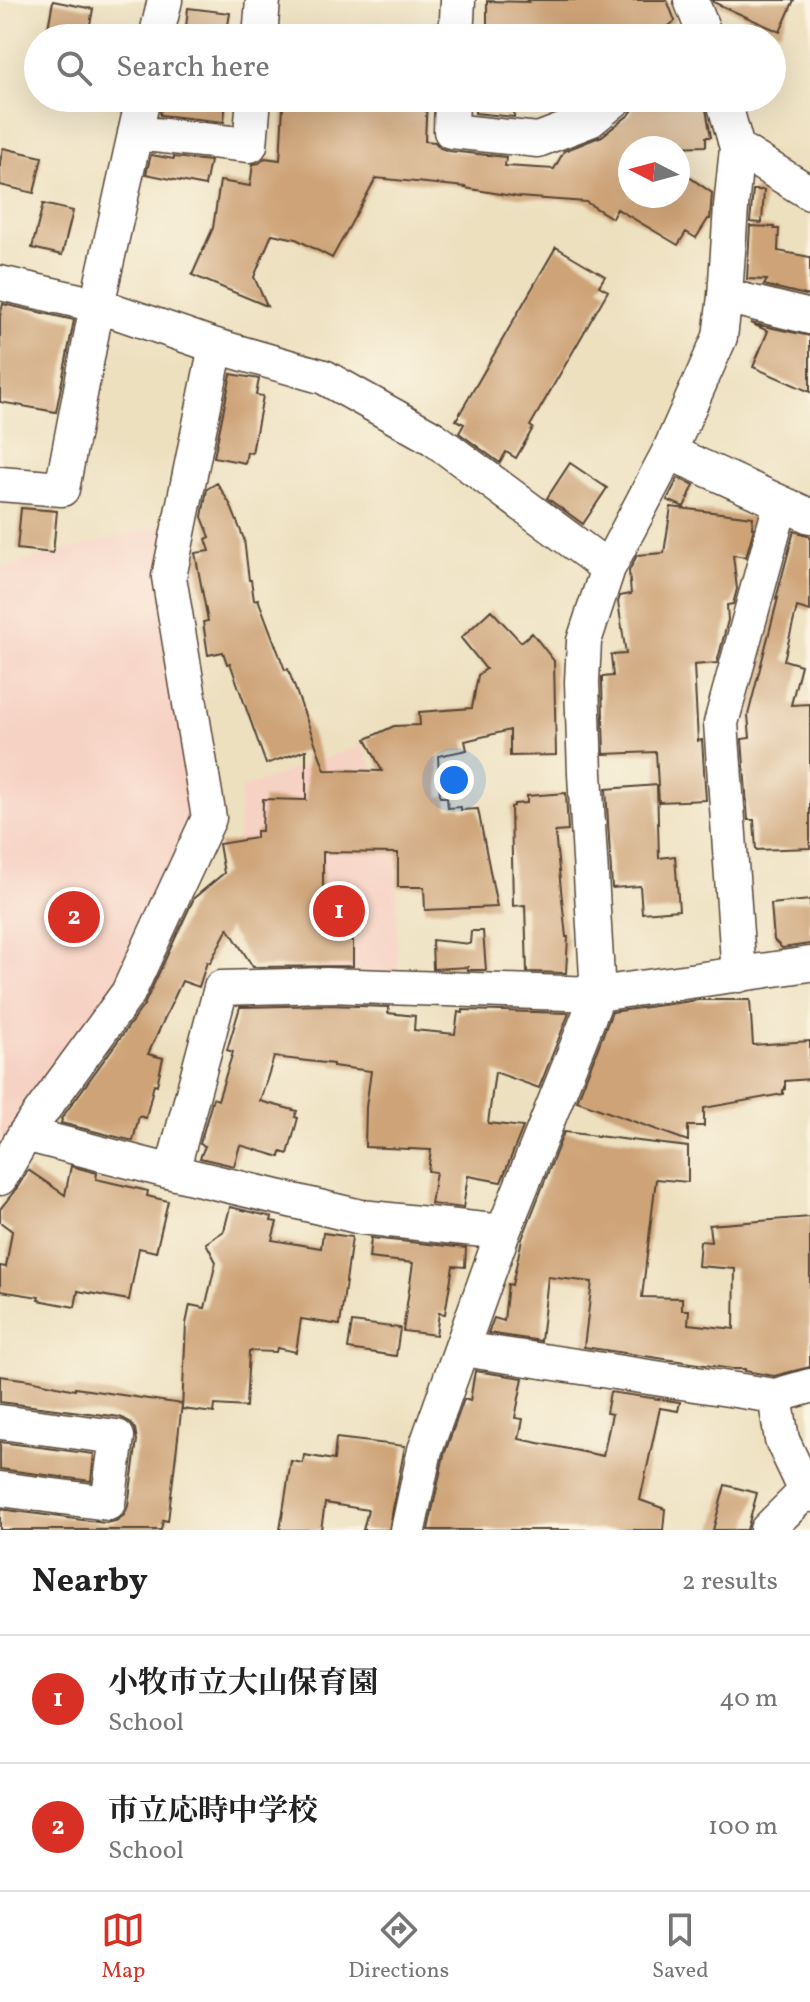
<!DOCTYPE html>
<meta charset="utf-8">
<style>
:root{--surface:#fff;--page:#f2f2f2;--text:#222;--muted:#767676;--line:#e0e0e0;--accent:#d93025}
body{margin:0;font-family:Vollkorn,"Noto Serif JP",serif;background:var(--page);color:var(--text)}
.compass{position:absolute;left:618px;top:136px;width:72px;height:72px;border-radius:50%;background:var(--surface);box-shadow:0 8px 32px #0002;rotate:276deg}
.you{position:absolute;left:454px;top:780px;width:28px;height:28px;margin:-20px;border:6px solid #fff;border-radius:50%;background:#1a73e8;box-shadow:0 0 0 12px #1a73e833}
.badge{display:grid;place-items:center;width:52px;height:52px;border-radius:50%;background:var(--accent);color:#fff;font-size:26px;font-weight:700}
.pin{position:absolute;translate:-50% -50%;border:4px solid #fff;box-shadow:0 2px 8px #0006}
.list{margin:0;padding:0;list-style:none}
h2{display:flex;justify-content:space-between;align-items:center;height:104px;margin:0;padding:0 32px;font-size:34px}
h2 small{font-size:26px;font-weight:400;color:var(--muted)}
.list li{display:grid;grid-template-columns:52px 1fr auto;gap:24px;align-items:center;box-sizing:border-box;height:128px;padding:0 32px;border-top:2px solid var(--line)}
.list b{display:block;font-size:30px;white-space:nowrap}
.list p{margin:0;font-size:26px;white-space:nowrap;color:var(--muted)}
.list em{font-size:26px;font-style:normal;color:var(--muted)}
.icon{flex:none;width:44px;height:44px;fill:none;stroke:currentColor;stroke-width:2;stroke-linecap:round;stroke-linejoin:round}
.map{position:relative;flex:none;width:810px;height:1530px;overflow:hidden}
.search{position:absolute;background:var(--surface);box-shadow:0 8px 32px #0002;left:24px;right:24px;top:24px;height:88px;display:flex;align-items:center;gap:20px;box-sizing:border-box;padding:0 28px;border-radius:44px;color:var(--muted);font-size:30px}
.sheet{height:360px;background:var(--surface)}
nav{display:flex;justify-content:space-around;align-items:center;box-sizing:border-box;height:112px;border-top:2px solid var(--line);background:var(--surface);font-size:22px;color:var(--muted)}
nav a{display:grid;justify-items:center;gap:4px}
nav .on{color:var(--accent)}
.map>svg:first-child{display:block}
</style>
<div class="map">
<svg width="810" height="1530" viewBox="0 0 810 1530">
<rect width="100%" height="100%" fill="#fcf5e5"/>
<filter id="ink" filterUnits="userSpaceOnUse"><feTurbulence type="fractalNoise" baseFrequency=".0125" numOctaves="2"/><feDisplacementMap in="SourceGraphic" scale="16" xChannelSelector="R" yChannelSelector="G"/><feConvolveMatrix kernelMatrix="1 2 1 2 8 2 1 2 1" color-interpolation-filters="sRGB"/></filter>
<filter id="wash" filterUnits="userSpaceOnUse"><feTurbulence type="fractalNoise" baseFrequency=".006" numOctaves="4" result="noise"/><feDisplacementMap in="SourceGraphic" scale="32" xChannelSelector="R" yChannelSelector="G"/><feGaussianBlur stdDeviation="1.8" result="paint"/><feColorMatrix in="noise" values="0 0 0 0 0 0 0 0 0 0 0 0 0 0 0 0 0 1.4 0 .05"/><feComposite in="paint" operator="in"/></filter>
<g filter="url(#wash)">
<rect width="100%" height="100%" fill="#ede0bf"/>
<path fill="#f6d2c4" d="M 171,522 L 196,811 L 104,1009 L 0,1162 L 0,568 Z
M 361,745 L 396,810 L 398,979 L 324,978 L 237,843 L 242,788 Z"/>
<g id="blocks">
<path fill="#cda377" d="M 527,0 L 667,0 L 675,21 L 654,38 L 489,38 L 489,35 L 487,35 L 487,1 L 529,2 Z
M 712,0 L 794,0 L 780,32 L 713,2 Z
M 53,1 L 93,9 L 88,35 L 48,28 Z
M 188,8 L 230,13 L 226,38 L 185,37 Z
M 162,98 L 226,98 L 224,122 L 160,115 Z
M 365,98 L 427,98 L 425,141 L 435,142 L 440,148 L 449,151 L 506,157 L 505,166 L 554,169 L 564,151 L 602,136 L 630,114 L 635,106 L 637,98 L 704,98 L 711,137 L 706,137 L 706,146 L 630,148 L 630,196 L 678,196 L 678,185 L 685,174 L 712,193 L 710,219 L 708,219 L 696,238 L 686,232 L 678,245 L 617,209 L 612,218 L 586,202 L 518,197 L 465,188 L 466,187 L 376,178 L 332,258 L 296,239 L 272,234 L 254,277 L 267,306 L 192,275 L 213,228 L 220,181 L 250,186 L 253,164 L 259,163 L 265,158 L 280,160 L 283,107 L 288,107 L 288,101 L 365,106 Z
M 476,98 L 515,98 L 514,117 L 475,113 Z
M 559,98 L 585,98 L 580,102 L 566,108 Z
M 3,148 L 42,157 L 34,193 L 0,185 L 0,162 Z
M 151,155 L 174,159 L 174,157 L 210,161 L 205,186 L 146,174 Z
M 753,190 L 764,190 L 762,223 L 750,222 Z
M 43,204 L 73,211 L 62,255 L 32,248 Z
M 750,226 L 774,227 L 774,229 L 779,229 L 778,251 L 810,257 L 810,296 L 764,285 L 767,280 L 747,279 Z
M 556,247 L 605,276 L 599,286 L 608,291 L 530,426 L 533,428 L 516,458 L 506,452 L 500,463 L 459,433 L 464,424 L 456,420 Z
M 3,304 L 74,320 L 56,412 L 0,402 L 0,316 Z
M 750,323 L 810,336 L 810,392 L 753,367 L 768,331 Z
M 231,374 L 259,379 L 256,395 L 263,396 L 252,453 L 247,452 L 245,463 L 214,457 Z
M 570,463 L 607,488 L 583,524 L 547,498 Z
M 678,478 L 694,485 L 684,507 L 667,500 Z
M 217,483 L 230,504 L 244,539 L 249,580 L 251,580 L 254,600 L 258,599 L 285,670 L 288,669 L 325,770 L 382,771 L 366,739 L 394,726 L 420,725 L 419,712 L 472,708 L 478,675 L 486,669 L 461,638 L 491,610 L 521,642 L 532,633 L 554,661 L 556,755 L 510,756 L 510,730 L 465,741 L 467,750 L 438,756 L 440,797 L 447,797 L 448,808 L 461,807 L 461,810 L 478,809 L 497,907 L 425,910 L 424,887 L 398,887 L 398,853 L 323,852 L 323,905 L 333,905 L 333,917 L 342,917 L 341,941 L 353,941 L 353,966 L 253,967 L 228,928 L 210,963 L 207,962 L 199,987 L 182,981 L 148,1054 L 163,1058 L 157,1085 L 154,1084 L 146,1118 L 139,1116 L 133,1141 L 61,1123 L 62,1120 L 61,1119 L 144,1005 L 194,898 L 224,873 L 219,844 L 256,838 L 256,831 L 262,831 L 263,799 L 306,800 L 306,750 L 266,764 L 230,663 L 227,664 L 223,652 L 208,655 L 203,622 L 208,621 L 195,553 L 210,551 L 206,539 L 210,537 L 202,517 L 207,489 Z
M 671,507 L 753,517 L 752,528 L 754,528 L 746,557 L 733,555 L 737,589 L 733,604 L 727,605 L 728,620 L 717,663 L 694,665 L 698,741 L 702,740 L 706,800 L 659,802 L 656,752 L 604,754 L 602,682 L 602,677 L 613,676 L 611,655 L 626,654 L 618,602 L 620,596 L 631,594 L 629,571 L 637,555 L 664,553 Z
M 21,508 L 57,511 L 53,553 L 17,549 Z
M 794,531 L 810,536 L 810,611 L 797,607 L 784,660 L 801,665 L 791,705 L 810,704 L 810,848 L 756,850 L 754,820 L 748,820 L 742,739 L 750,738 L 748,715 L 778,598 L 776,599 Z
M 657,785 L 659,858 L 675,856 L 679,910 L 642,913 L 640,886 L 612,888 L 606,789 Z
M 566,793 L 568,831 L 555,832 L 566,937 L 568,937 L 566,973 L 527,972 L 525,905 L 513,906 L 511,807 L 514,806 L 514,804 L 527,803 L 527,796 Z
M 810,900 L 810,944 L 782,948 L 774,940 L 771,904 Z
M 471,931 L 483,931 L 486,970 L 467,970 L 468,967 L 433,969 L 432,940 L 470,944 Z
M 698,1000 L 750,1000 L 753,1045 L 810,1041 L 810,1079 L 785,1081 L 785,1089 L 783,1090 L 783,1094 L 704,1108 L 704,1126 L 688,1126 L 688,1141 L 577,1101 L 612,1012 Z
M 326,1005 L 389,1007 L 388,1013 L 415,1016 L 414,1030 L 455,1034 L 458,1012 L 463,1013 L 463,1010 L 569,1013 L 539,1088 L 495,1072 L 488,1123 L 523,1127 L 501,1182 L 468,1176 L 463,1208 L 431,1204 L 436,1172 L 428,1171 L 431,1150 L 365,1147 L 366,1107 L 371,1071 L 333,1066 L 333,1064 L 274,1057 L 260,1101 L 297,1111 L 295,1117 L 298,1118 L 288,1154 L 281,1152 L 280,1157 L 240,1145 L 234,1166 L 200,1158 L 205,1146 L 200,1144 L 213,1098 L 218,1100 L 233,1052 L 227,1050 L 240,1007 Z
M 564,1132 L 688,1147 L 688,1182 L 656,1179 L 642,1297 L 682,1298 L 682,1310 L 689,1310 L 688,1324 L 734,1329 L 735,1269 L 698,1266 L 700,1241 L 711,1242 L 709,1225 L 810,1217 L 810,1367 L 774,1376 L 745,1371 L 745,1369 L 732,1369 L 584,1347 L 592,1282 L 548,1277 L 541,1341 L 488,1333 L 494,1318 L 504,1321 L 508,1284 L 512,1285 L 522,1239 Z
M 71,1166 L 97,1173 L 96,1179 L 148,1191 L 147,1196 L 168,1201 L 156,1252 L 139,1248 L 129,1300 L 78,1291 L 75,1307 L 38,1300 L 39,1297 L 0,1291 L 0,1266 L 6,1267 L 12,1231 L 0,1222 L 0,1209 L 17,1188 L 28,1170 L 65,1195 Z
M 230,1207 L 272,1217 L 271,1221 L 277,1222 L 272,1240 L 321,1248 L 323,1233 L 352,1237 L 340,1325 L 301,1319 L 296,1352 L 277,1348 L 276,1352 L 249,1351 L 246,1407 L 215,1405 L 214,1413 L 182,1409 L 186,1324 L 190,1305 L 205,1308 L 216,1262 L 206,1243 L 224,1231 Z
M 371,1238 L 466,1248 L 465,1267 L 453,1266 L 445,1314 L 439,1313 L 436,1335 L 403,1331 L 413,1263 L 369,1258 Z
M 352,1322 L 400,1328 L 396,1356 L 348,1349 Z
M 475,1371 L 523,1378 L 515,1418 L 523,1419 L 519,1439 L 603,1456 L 612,1414 L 606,1413 L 610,1392 L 680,1402 L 678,1411 L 660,1408 L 640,1500 L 665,1509 L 663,1530 L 428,1530 L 444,1455 L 464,1399 L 470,1401 Z
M 0,1376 L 30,1380 L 75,1390 L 75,1388 L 182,1404 L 168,1521 L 163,1520 L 161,1530 L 0,1530 L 0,1509 L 105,1523 L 116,1521 L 124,1515 L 128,1506 L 137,1440 L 135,1429 L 130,1422 L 120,1417 L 0,1402 Z
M 336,1438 L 405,1446 L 389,1530 L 363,1530 L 368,1510 L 325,1503 L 321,1530 L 280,1530 L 291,1461 L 303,1463 L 304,1455 L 334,1460 Z
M 0,1442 L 94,1454 L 91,1481 L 0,1469 Z
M 725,1485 L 757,1493 L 747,1530 L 713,1530 Z"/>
</g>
</g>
<g filter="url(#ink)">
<use href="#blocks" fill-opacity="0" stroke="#564536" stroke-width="2"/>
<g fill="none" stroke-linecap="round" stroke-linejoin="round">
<g stroke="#564536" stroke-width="37">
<path id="minor" d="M 691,0 L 706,38
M 156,38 L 165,0
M 260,38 L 263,0
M 456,38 L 458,0
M 452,98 L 451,131 L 538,140 L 590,120 L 617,98
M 135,133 L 250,145 L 254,98
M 737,148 L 810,193
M 0,283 L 97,305 L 216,346 L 324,377 L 433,438 L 608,568
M 725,296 L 810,317
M 669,452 L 810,516
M 0,484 L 62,489 L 97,305 L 143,98
M 739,975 L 721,723 L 781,503
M 25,1134 L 172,1172 L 361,1217 L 503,1232
M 172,1172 L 221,988 L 326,985 L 598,994 L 810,964
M 0,1178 L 25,1134 L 128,993 L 209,818 L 169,577 L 216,346
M 462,1349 L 775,1396 L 810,1386
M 775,1396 L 782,1440 L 806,1491 L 810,1495
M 0,1422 L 117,1437 L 108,1503 L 0,1489
M 408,1530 L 425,1450 L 503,1232 L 598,994 L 585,774 L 582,682 L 584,641 L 608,568 L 669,452 L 720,337 L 725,296 L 731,207 L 737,148 L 723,98
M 767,1530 L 806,1491"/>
</g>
<use href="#minor" stroke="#fff" stroke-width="34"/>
</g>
</g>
</svg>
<svg class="compass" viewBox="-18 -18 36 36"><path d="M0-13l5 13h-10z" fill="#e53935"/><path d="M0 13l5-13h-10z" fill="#767676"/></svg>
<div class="you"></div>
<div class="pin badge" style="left:339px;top:911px">1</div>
<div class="pin badge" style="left:74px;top:917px">2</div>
<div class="search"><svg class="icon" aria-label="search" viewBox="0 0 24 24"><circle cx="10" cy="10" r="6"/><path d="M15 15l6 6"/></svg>Search here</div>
</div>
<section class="sheet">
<h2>Nearby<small>2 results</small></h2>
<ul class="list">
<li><span class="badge">1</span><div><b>小牧市立大山保育園</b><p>School</p></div><em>40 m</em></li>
<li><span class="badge">2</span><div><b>市立応時中学校</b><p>School</p></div><em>100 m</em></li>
</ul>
</section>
<nav>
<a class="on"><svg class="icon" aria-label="map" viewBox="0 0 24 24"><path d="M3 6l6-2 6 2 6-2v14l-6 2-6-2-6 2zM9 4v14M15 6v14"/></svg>Map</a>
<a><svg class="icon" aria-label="directions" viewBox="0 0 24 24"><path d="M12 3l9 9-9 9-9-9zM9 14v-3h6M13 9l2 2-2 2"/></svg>Directions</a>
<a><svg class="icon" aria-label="saved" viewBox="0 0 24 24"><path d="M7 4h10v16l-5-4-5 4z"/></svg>Saved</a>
</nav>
